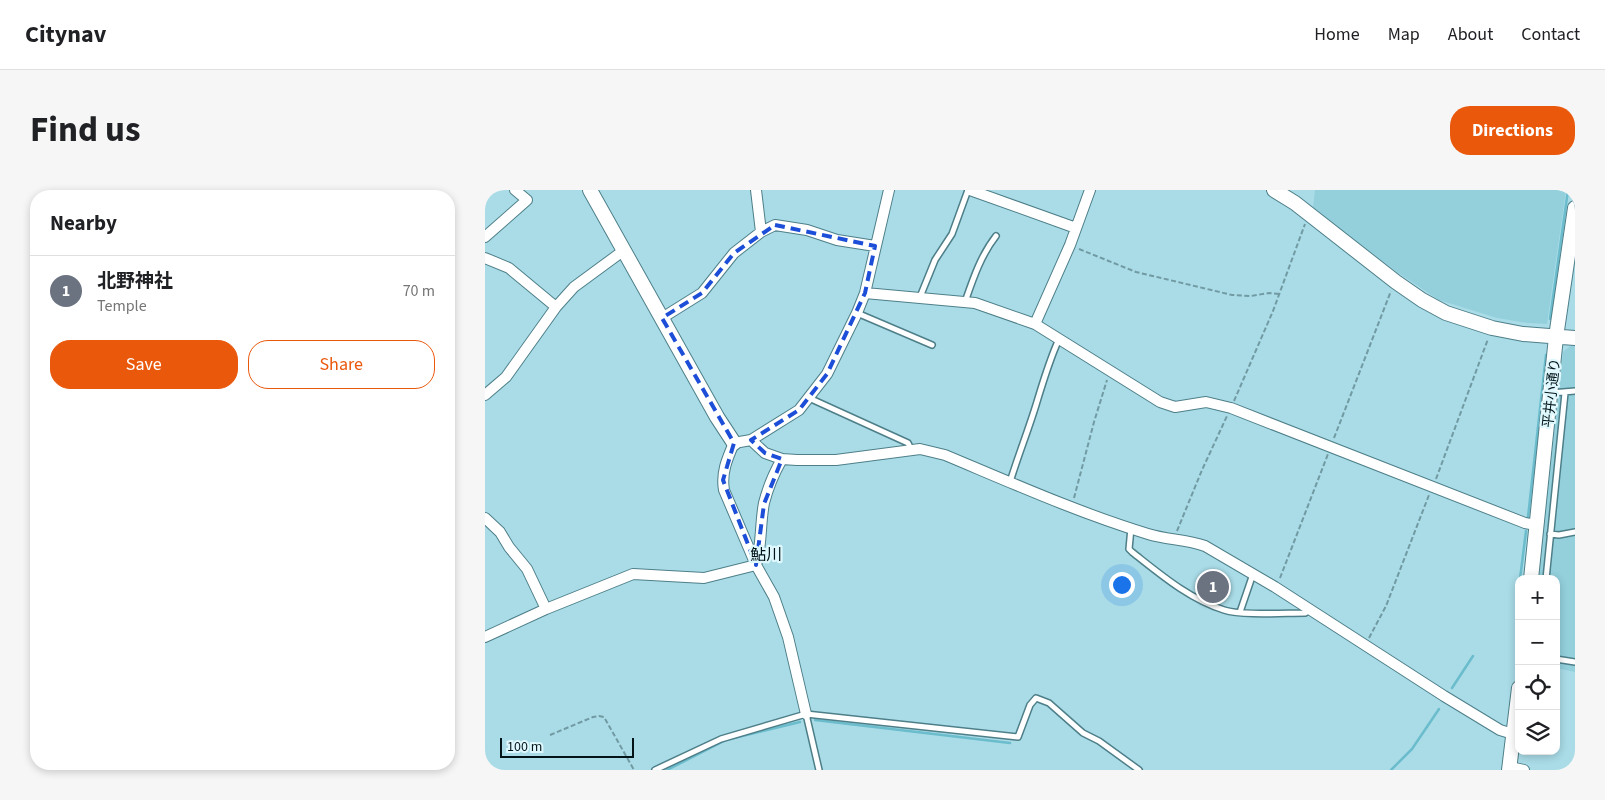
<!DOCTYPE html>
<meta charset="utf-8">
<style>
:root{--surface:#fff;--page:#f6f6f6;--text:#202124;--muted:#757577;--line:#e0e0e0;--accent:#ea580c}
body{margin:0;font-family:"Source Sans 3","Noto Sans JP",sans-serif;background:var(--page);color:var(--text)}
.controls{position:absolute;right:15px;bottom:15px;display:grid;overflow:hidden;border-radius:10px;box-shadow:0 2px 8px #0003}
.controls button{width:45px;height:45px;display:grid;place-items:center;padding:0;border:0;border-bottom:1px solid var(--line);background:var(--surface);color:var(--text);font:25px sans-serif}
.scale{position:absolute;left:15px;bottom:12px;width:134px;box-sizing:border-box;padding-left:5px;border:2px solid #021418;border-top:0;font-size:14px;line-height:18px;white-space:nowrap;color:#021418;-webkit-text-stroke:4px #dff8fe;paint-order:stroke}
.you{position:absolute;left:636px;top:394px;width:18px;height:18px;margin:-12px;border:4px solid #fff;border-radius:50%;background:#1a73e8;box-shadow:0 0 0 8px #1a73e833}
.badge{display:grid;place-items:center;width:32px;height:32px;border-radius:50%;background:var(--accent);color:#fff;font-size:16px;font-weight:700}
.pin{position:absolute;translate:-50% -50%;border:2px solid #fff;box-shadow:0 1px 5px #0006}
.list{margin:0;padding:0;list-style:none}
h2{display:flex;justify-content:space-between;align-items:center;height:65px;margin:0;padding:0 20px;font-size:21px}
h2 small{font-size:16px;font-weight:400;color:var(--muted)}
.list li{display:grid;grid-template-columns:32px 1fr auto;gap:15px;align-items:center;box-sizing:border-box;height:70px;padding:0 20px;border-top:1px solid var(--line)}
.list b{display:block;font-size:19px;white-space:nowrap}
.list p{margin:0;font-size:16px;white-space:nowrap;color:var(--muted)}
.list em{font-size:16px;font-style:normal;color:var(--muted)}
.actions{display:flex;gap:10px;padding:15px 20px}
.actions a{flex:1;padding:11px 0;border:1px solid var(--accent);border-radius:20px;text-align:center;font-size:18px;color:var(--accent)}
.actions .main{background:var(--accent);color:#fff}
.icon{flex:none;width:28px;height:28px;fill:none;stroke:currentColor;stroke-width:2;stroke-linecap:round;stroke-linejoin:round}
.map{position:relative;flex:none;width:1090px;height:580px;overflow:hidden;border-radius:20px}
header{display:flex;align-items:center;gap:30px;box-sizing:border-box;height:70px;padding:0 25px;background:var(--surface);border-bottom:1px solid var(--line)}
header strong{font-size:24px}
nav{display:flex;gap:28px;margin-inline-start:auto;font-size:18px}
.intro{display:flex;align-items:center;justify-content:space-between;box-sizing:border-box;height:120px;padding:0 30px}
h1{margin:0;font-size:35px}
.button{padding:12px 22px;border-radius:20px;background:var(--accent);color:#fff;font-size:18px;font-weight:700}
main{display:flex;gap:30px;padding:0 30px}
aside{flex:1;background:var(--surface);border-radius:20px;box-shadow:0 2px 8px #0003}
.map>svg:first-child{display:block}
</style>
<header>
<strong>Citynav</strong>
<nav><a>Home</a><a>Map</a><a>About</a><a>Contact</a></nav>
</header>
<div class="intro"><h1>Find us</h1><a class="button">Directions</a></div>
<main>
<aside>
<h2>Nearby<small></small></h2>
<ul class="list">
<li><span class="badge" style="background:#6b7280">1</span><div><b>北野神社</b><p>Temple</p></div><em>70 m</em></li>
</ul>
<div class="actions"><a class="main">Save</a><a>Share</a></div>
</aside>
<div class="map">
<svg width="1090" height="580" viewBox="0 0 1090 580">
<defs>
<filter id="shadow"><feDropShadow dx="4" dy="4" stdDeviation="0" flood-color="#0004"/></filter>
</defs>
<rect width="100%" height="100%" fill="#a9dce7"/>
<path fill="#93d0dc" d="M 830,0 L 1081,0 L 1062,134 L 1043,133 L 1012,128 L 954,110 L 912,82 L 828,18 Z
M 1090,155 L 1090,482 L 1071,478 L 1071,389 L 1053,389 L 1078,162 L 1085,156 Z"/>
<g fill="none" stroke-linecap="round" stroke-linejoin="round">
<path stroke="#6bbccc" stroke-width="2.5" d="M 1065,129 L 1083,0
M 1043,327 L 1061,165
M 1035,389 L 1041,341
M 1032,398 L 1034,396
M 967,498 L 988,466
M 330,530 L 525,553
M 182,580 L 241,550 L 315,532
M 906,580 L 927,559 L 954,519"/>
</g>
<path fill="#85a88d" filter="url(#shadow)" d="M 727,389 L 736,394 L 730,402 L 729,401 L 725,406 L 720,403 Z"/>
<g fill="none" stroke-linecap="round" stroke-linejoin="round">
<g stroke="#4e7f89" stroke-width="8">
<path id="lane" d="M 435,107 L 450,70 L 467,44 L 483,0
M 480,112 C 488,89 496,65 511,46
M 372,123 L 447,155
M 1066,203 L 1090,201
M 324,208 L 423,253 L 426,259
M 525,292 C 533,266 543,241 551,215 C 558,192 564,171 574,149
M 646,338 L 644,359 L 647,362 C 675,384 704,409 739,420 C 757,426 799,423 820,423 L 825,420
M 1065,344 L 1074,345 L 1090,342
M 1061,389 L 1080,203
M 755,422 L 768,384
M 1071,469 L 1090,472
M 321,524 L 334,580
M 170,580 L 236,549 L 321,524 L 533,547 L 545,515 L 551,508 L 564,513 L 598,543 L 614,551 L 654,580"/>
</g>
<g stroke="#4e7f89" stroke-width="12">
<path id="street" d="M 271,0 L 276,42
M 485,0 L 591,38
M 0,47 L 42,10 L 30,0
M 0,68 L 24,78 L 71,117
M 380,103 L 490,113 L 550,134 L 675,212 L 690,217 L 721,212 L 746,218 L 1040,333 L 1051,335
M 177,128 L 217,103 L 249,63 L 276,42 L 290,35 L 322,40 L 352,50 L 390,56
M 550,134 L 585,55 L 605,0
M 0,205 L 21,187 L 71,117 L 89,97 L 138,61
M 266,250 L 280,263 L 297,269 L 312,270 L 351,270 L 435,259 L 460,265 C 527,293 594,323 663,344 C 682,350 701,349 720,356 L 790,397 L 959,506 L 1015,540 L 1028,544
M 0,328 L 15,342 L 24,357 L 42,379 L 61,419
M 0,447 L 61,419 L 148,384 L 219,388 L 271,375 C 277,355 275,333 279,313 C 283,297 289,283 297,269
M 321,524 L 303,447 L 289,407 L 271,375 L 239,300 C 236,283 242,269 249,253 L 266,250 L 314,220 L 342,184 L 372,123 L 380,103 L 404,0
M 1025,577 L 1039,580"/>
</g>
<g stroke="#4e7f89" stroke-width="16">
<path id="secondary" d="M 105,0 L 232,227 L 249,253
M 789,0 L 810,13 L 911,92 L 937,110 L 961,123 L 1007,138 L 1038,144 L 1090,148
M 1046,389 L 1071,147 L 1090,18
M 1024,580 L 1034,498"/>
</g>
<path stroke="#729aa3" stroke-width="2" stroke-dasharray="5 2.5" stroke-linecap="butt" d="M 594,59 L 651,82 L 747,105 L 766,106 L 784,103 L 794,104
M 749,211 L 788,121 L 820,34
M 849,248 L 906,101
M 951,289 L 1003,149
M 589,308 L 609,232 L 622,190
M 692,341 L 717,280 L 742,226
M 795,388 L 843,264
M 884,448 L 901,416 L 944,305
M 65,545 L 108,527 L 114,526 L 119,527 L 149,580"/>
<use href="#lane" stroke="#fff" stroke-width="5"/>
<use href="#street" stroke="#fff" stroke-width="10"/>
<use href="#secondary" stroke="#fff" stroke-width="14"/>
</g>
<path fill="none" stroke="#1d4ed8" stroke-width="4" stroke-dasharray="10 6" stroke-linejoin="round" d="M 290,35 L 390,56 L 380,103 L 342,184 L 314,220 L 266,250 L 280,263 L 297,269 L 279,314 L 271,375 L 238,290 L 249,253 L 177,128 L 217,103 L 249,63 Z"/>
<g text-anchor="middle" stroke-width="4.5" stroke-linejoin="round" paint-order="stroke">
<g font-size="14" fill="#021418" stroke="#dff8fe">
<text transform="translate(1066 203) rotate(-84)" y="5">平井小通り</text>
</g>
<g font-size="16" fill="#021418" stroke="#dff8fe">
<text x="281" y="370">鮎川</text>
</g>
</g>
</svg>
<div class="controls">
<button>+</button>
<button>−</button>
<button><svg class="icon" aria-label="locate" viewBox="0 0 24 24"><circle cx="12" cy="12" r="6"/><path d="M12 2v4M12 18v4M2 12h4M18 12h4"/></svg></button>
<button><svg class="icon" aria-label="layers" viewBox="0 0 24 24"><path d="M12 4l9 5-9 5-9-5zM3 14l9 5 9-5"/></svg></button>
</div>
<div class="scale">100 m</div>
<div class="you"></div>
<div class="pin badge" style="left:728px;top:397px;background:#6b7280">1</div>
</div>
</main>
